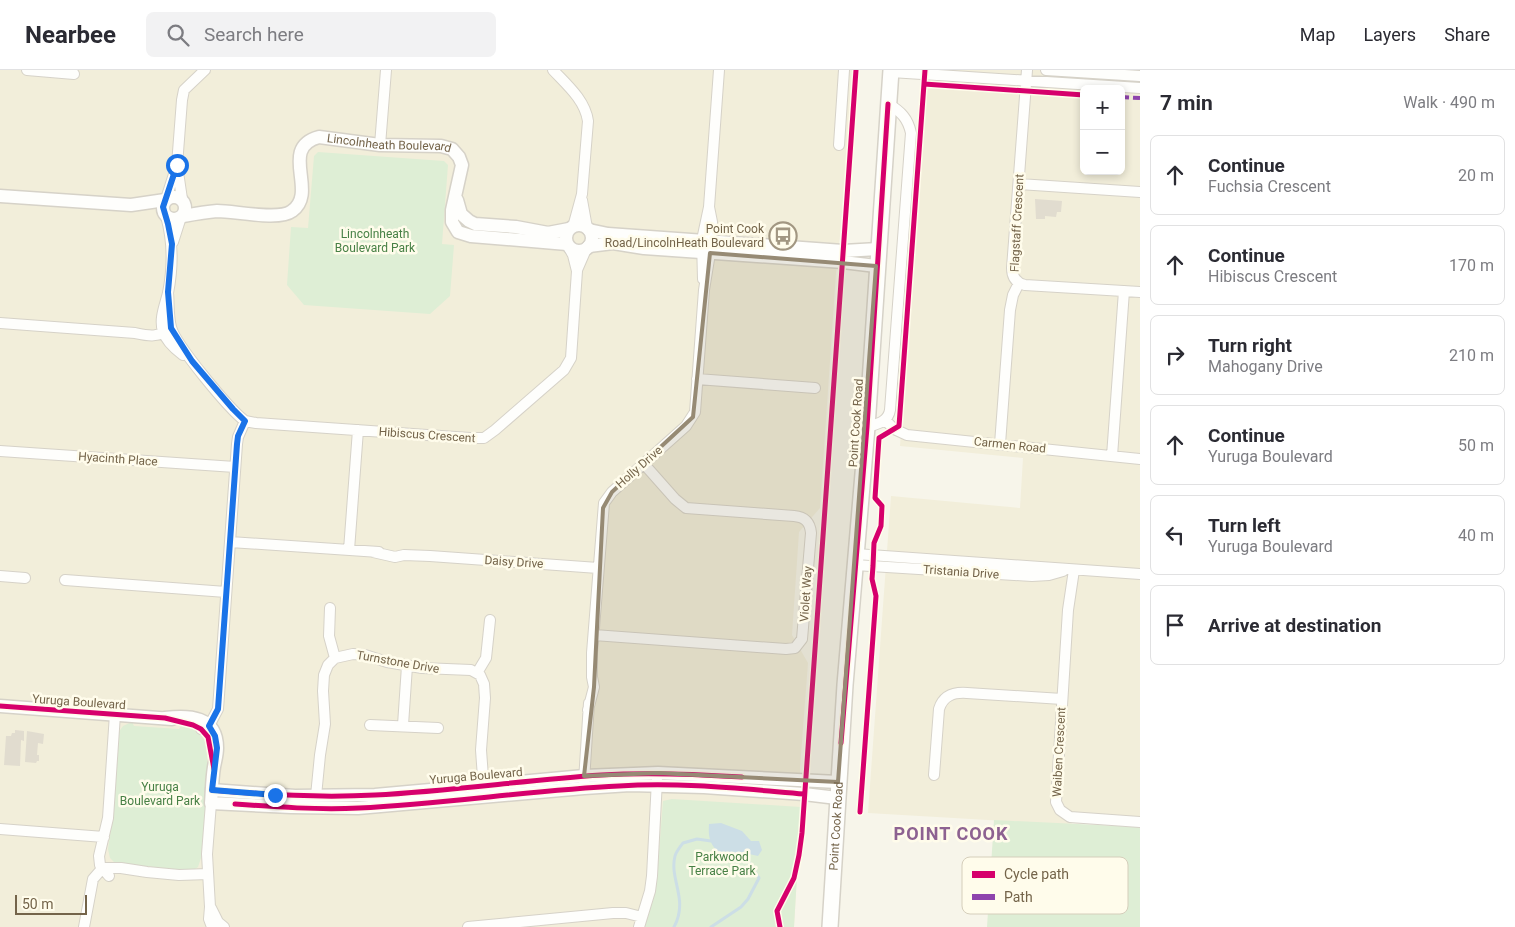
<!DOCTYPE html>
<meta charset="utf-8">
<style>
:root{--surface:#fff;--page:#f2f2f3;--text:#2b2b33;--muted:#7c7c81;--line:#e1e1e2}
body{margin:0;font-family:Roboto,sans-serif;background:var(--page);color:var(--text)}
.controls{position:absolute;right:15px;top:15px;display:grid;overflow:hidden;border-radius:8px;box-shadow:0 2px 8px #0003}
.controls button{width:45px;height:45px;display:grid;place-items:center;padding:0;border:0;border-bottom:1px solid var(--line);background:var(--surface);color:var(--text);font:25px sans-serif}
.scale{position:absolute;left:15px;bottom:12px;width:72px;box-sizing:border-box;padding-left:5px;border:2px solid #74644a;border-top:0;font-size:14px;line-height:18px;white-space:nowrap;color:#74644a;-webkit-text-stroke:4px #fffceb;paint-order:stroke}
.stop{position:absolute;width:15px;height:15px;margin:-11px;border:4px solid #1a73e8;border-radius:50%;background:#fff}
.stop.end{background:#1a73e8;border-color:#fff;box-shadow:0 1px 5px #0008}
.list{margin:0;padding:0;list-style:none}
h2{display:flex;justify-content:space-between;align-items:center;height:65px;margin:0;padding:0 20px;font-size:21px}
h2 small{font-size:16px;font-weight:400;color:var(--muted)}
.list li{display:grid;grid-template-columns:32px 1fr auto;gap:15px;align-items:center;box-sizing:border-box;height:80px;margin:0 10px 10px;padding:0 10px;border:1px solid var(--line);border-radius:8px}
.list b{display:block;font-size:19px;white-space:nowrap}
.list p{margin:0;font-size:16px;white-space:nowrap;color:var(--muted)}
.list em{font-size:16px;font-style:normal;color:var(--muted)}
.icon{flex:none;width:28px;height:28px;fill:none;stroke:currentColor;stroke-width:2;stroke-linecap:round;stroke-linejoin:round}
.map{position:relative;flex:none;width:1140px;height:857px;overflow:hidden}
header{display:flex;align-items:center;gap:30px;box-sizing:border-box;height:70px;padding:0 25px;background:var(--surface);border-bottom:1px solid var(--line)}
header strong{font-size:24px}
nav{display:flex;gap:28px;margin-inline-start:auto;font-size:18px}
.search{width:350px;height:45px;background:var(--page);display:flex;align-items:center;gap:12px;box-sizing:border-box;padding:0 18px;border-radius:8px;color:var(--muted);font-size:19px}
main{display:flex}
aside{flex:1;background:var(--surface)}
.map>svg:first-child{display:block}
</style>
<header>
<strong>Nearbee</strong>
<div class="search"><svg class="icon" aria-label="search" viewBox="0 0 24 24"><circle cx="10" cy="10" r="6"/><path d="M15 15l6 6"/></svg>Search here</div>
<nav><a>Map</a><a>Layers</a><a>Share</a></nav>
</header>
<main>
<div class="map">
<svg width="1140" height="857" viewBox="0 0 1140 857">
<rect width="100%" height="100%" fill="#f7f5ea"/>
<path fill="#f2eeda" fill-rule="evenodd" d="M 0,0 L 858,0 L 836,203 L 820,438 L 799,462 L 792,565 L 808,593 L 800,698 L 801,737 L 794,857 L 0,857 Z
M 927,0 L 1140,0 L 1140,757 L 1072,753 L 1071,755 L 868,743 L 891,426 L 1020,438 L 1023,388 L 900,376 ZM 1084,19 L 1121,19 L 1121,101 L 1084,101 Z"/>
<path fill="#deeed5" d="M 318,82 L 444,91 L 448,95 L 442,174 L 454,175 L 450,226 L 430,244 L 304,235 L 287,215 L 291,157 L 308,158 L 314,86 Z
M 132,652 L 134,656 L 179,659 L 181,656 C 191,658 199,660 204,669 C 212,685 203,765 201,788 L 198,797 L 192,801 L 115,793 L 110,788 L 108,779 L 112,751 L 118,663 L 123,656 Z
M 672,729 L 801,737 L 794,857 L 644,857 L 652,832 L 657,807 L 663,731 Z
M 994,750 L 1140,757 L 1140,857 L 987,857 Z"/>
<path fill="#ccdee6" d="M 721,753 L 742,761 L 751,771 L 759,771 L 762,780 L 758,786 L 749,784 L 738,792 C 718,783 707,778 709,754 Z"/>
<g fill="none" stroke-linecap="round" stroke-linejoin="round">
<path stroke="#ccdee6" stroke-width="3" d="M 674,857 C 689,829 669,810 675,786 C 676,782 680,777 683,773 L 697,769 L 711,771
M 711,857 L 741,837 L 748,829 L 759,808 L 745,786"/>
</g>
<path fill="#e1dccf" d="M 1035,129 L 1062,131 L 1061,142 L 1057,142 L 1056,147 L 1045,146 L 1045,149 L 1036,149 Z
M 15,660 L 24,661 L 24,671 L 21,670 L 20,696 L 4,695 L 6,666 L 11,666 L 12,663 L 15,663 Z
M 27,661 L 44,664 L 43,674 L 38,673 L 37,685 L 39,685 L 39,691 L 37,691 L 36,693 L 25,692 Z"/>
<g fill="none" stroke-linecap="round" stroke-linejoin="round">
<g stroke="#d6d2c8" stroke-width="12">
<path id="minor" d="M 27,0 L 74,4
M 553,0 C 567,15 585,30 588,51 L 582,124 L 573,157
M 1027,0 L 1012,198 C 1012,207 1016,213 1025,215 L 1140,222
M 1046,0 L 1140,6
M 891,2 L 1140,18
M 380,75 L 386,0
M 839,75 L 844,0
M 1019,114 L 1140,122
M 166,129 L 175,101
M 182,129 L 177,95 L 182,30 L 184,20 L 205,0
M 582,130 L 587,158
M 166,146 C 173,171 173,198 168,223 C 165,235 159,249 163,261 C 166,271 175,279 183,285
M 173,172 L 181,147
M 577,200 L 587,177
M 703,209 L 702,170 L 709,137 L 719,0
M 168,222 C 169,233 168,246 171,257 C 175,274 229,339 245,351 L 256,353 L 470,368 L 484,368 L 495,360 L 564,300 L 571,288 L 577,201 L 573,185 L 568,176
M 0,253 L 135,263 C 149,266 158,268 171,258
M 697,309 L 815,318
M 885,350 L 894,359 L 907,365 L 1140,389
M 867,357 C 877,354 888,352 890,340 L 911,63 C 908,49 901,41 888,34
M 1000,374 L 1010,240 L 1013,225 L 1019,213
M 0,381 L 235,397
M 1112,386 L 1124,221
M 230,472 L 379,482
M 349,480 L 358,360
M 373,482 L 395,487 L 404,485 L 430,486 L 598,498
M 856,484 L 1140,504
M 855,495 L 1032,506 L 1049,505 L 1063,501
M 1074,500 L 1068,540 L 1056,732 L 1060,740 L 1070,747 L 1140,752
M 0,506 L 25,508
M 65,510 L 226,522
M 330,538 L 329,566 L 335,588
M 594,565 L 786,579 L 795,578 L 802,569 L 811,463 C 810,452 805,447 794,446 L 686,438 L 675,429 L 644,394
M 477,603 L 486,588 L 490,550
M 588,640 L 594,617 L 592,607 L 592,583 L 604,433 L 612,422 L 686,356 L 695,342 L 704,220 L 710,183 L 712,152 L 709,137
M 370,655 L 438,658
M 403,655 L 407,596
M 201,659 L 209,656 L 218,639 L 237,374 L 238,367 L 245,351
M 934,705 L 939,639 C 943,626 953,622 967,623 L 1062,629
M 584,711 L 589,633
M 316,726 L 320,685 L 325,654 L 323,621 L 324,605 L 328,595 L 335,588 L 353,584 L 365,585 L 387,592 L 422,598 L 471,600 L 480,605 L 484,614 L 485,628 L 481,680 L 484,721
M 211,733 L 207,784 L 210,837 L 209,849 L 212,857
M 0,759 L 104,767
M 109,806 L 100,795 L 99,786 L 108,748 L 115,644
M 211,838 L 218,852 L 224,857
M 84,857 L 93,809 L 100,801 L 105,798 L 121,798 L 147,802 L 179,805 L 208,804
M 468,857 L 613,843 L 626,843 L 642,847
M 639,857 L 650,821 L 652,806 L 657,710"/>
</g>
<g stroke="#d6d2c8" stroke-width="15">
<g id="tertiary">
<path d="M 0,126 L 131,135 L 165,130"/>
<circle cx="174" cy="138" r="11"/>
<path d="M 457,130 L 461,144 L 469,151 L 475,154 L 516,157 L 548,163 L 569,159"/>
<path id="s1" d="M 183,146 C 194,144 205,142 217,141 C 235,141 279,151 292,141 C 319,122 278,78 319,67 L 380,75 L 441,76 L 452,79 L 459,87 L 462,95 L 452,140 L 452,152 L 458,162 L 471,166 L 567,174"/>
<circle cx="579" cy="168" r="13"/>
<path d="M 589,160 L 608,164 L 843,181 L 878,179"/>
<path d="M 589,176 L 613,173 L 644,178 L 843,192 L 876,196"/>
<path d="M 0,636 L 172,649"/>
<path d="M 165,648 C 189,645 217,646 217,678 C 217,685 215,691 214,697 C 212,709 212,721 211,733 L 291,737 L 358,738 L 584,718 L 630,715 L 704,717 L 804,724 L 837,728"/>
<path d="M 212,720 L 295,726 L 375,725 L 584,706 L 658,703 L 838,712"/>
</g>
</g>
<g stroke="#d6d2c8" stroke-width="18">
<g id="secondary">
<path id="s2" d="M 830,857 L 845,615 L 867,357 L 891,0"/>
</g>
</g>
<use href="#minor" stroke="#fefefc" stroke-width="10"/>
<use href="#tertiary" stroke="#fefefc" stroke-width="12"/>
<use href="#secondary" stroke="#fefefc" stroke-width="15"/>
<path stroke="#8e44ad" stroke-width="4" stroke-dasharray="8 4" stroke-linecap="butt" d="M 1121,27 L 1140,28"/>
<g stroke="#fffceb" stroke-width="8">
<path id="cycleway" d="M 924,14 L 1084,25
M 0,636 L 165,648 L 193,655 L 201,659 L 208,667 L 214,699
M 841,673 L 867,357 L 888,34
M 212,720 C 266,725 321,728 375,725 C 451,721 526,710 601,705 C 648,702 695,704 742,707
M 235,734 C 276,737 318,740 359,738 C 446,734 532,720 619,716 C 681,712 743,719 804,724
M 860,742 L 876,526 L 872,509 L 873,496 L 874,473 L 881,456 L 882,436 L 875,428 L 879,368 L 899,356 L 925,0
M 780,857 L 777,841 L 794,808 L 799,785 L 802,763 L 856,0"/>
</g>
<use href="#cycleway" stroke="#d6006c" stroke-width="5"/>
</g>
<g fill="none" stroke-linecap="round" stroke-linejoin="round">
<path stroke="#1a73e8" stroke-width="6" d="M 177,95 L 163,137 L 168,154 L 172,174 L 168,222 L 171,258 L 192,291 L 233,339 L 245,351 L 238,366 L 237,374 L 218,639 L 209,656 L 215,666 L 217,678 L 212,720 L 275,725"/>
</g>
<path fill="#968a74" fill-opacity="0.2" stroke="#968a74" stroke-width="4" stroke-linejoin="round" d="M 710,183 L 876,196 L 838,712 L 658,703 L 584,706 L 594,617 L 603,438 L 612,422 L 693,347 Z"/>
<defs>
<g id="bus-ring" transform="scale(1.4375)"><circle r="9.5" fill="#fffceb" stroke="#a29782" stroke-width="1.5"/><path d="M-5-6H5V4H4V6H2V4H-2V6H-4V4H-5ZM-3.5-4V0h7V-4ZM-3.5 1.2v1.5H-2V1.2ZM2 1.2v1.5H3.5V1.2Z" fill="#a29782"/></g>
</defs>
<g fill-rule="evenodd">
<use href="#bus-ring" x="783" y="166"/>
</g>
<g text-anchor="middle" stroke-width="5" stroke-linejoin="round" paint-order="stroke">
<g font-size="12" fill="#74644a" stroke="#fffceb">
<text dy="4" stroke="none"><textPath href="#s1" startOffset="268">Lincolnheath Boulevard</textPath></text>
<text transform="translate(1017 153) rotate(-87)" y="4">Flagstaff Crescent</text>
<text transform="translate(856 353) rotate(-86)" y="4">Point Cook Road</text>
<text transform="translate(427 365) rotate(4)" y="4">Hibiscus Crescent</text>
<text transform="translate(1010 375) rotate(6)" y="4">Carmen Road</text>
<text transform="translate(118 389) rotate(4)" y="4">Hyacinth Place</text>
<text transform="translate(639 397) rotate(-41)" y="4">Holly Drive</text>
<text transform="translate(514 492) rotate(4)" y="4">Daisy Drive</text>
<text transform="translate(961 502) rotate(4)" y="4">Tristania Drive</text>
<text transform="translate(806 524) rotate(-86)" y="4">Violet Way</text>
<text transform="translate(398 592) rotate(10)" y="4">Turnstone Drive</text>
<text transform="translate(79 632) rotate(4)" y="4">Yuruga Boulevard</text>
<text transform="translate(1059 682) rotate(-87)" y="4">Waiben Crescent</text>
<text transform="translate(476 706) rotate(-5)" y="4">Yuruga Boulevard</text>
<text dy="4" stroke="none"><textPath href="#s2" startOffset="101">Point Cook Road</textPath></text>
</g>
<g font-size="12" fill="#74644a" stroke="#fffceb" text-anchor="end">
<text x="764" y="163">Point Cook<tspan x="764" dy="14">Road/LincolnHeath Boulevard</tspan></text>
</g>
<g font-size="12" fill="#478045" stroke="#fffceb">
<text x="375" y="168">Lincolnheath<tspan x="375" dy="14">Boulevard Park</tspan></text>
<text x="160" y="721">Yuruga<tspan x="160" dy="14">Boulevard Park</tspan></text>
<text x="722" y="791">Parkwood<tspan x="722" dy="14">Terrace Park</tspan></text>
</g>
<g font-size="18" font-weight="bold" letter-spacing="1" fill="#8d6291" stroke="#fffceb">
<text x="951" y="770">POINT COOK</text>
</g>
</g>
<rect x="962" y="787" width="166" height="57" rx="8" fill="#fffceb" stroke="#d5cebb" stroke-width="1"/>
<rect x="972" y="801" width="23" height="7" fill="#d6006c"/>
<rect x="972" y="824" width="23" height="6" fill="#8e44ad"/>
<g font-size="14" fill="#74644a">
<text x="1004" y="809">Cycle path</text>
<text x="1004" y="832">Path</text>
</g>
</svg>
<div class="controls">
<button>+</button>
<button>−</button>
</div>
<div class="scale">50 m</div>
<div class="stop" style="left:177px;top:95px"></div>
<div class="stop end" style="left:275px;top:725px"></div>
</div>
<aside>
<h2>7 min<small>Walk · 490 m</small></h2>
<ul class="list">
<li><svg class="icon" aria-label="ahead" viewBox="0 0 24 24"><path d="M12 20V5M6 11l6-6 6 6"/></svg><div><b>Continue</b><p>Fuchsia Crescent</p></div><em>20 m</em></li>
<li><svg class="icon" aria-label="ahead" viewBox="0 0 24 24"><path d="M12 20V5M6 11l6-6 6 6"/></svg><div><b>Continue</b><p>Hibiscus Crescent</p></div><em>170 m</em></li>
<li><svg class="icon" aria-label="right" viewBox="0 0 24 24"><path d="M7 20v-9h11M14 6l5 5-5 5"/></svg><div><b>Turn right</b><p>Mahogany Drive</p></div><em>210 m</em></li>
<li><svg class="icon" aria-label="ahead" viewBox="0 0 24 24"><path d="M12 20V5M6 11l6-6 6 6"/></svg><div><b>Continue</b><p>Yuruga Boulevard</p></div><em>50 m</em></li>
<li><svg class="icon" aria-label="left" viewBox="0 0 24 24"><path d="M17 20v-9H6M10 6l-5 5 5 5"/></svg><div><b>Turn left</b><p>Yuruga Boulevard</p></div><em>40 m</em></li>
<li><svg class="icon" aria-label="arrive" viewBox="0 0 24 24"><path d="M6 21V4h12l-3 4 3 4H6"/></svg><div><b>Arrive at destination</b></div></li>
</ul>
</aside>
</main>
